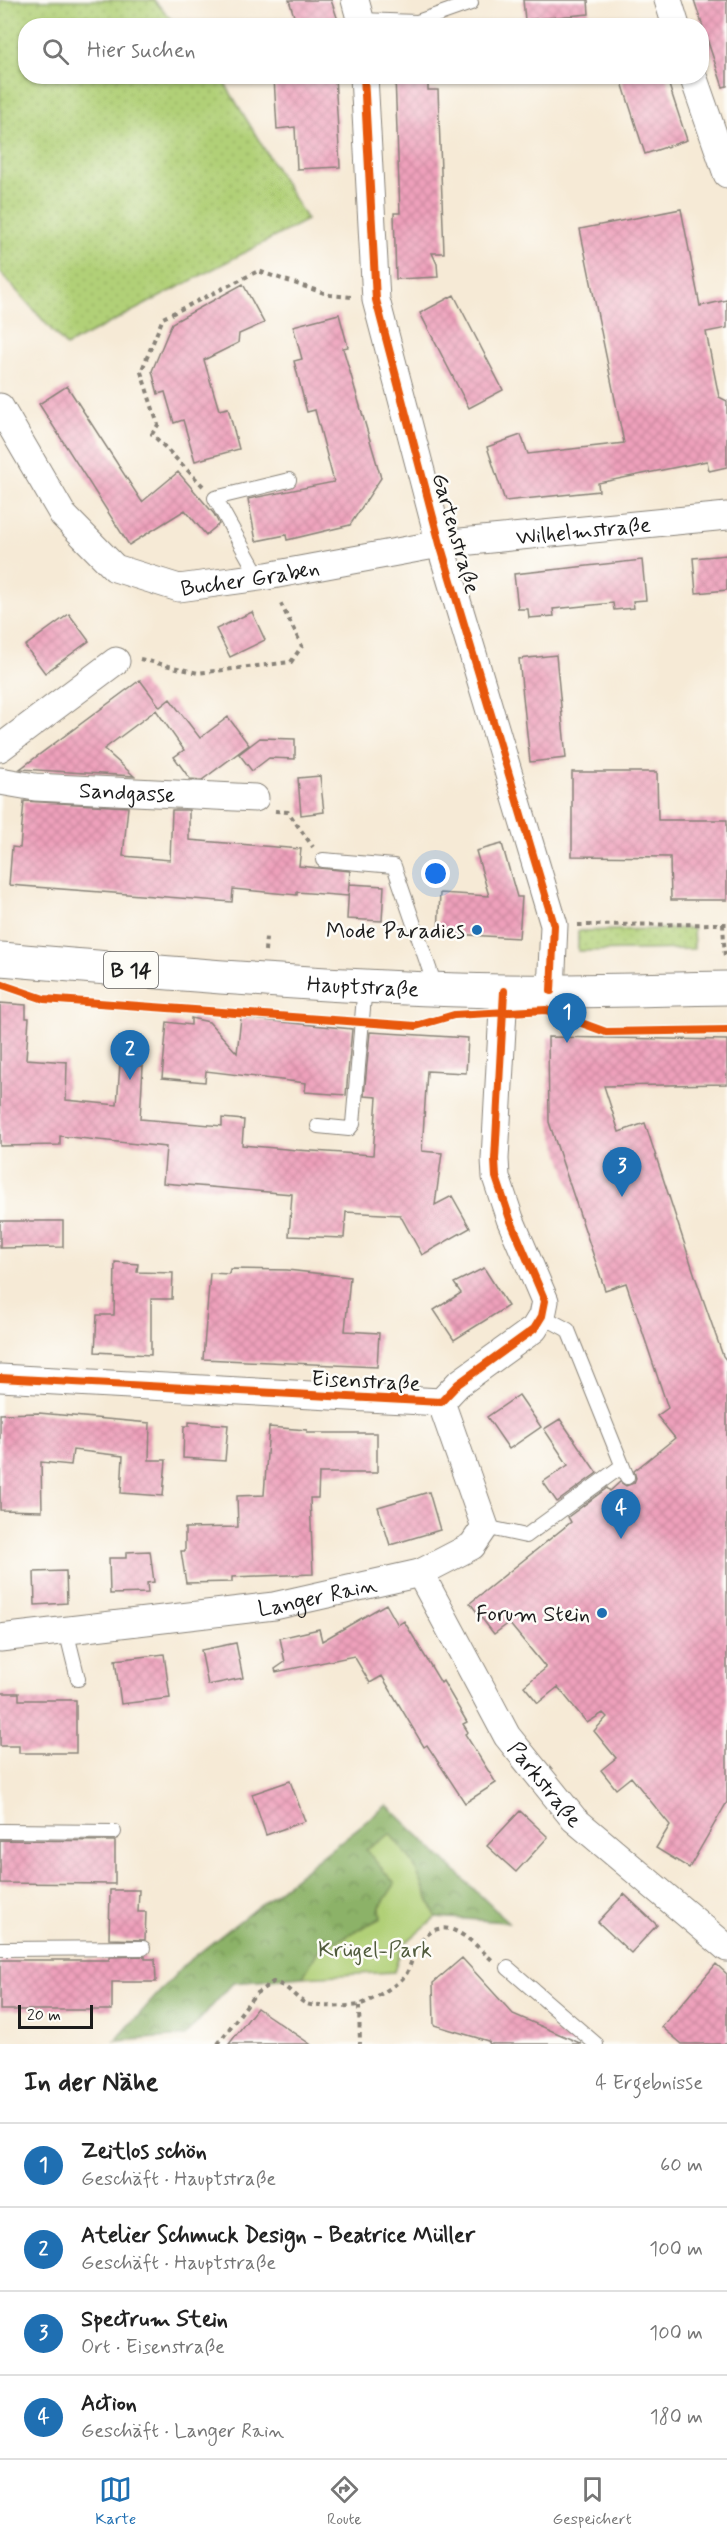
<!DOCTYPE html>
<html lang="de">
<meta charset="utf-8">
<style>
:root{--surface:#fff;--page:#f6f6f6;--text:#222;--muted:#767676;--line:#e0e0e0;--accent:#1f6fb2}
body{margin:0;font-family:Mynerve,sans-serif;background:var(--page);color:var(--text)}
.scale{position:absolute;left:18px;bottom:15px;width:75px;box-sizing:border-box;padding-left:6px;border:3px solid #1c1c1c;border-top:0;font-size:16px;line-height:21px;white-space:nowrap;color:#1c1c1c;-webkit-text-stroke:4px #fdfcf7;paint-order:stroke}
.you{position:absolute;left:436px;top:874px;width:21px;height:21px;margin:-15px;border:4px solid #fff;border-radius:50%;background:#1a73e8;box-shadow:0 0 0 9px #1a73e833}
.badge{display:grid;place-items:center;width:39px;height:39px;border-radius:50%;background:var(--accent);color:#fff;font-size:20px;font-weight:700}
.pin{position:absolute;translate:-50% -50px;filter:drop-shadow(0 2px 3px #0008)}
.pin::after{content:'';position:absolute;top:32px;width:21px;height:18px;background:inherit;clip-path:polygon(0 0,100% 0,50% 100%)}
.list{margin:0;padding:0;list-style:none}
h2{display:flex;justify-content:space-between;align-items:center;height:78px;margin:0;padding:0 24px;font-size:26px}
h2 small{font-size:20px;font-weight:400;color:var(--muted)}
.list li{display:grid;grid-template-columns:39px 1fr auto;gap:18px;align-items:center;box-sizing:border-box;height:84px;padding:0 24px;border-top:2px solid var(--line)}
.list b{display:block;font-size:22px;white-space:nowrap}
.list p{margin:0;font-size:20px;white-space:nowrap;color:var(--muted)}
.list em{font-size:20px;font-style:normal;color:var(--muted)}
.icon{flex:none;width:33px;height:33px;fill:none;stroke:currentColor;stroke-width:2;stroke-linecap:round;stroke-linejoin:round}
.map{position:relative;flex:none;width:727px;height:2044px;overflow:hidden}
.search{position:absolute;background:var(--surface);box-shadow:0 2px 4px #0004;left:18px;right:18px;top:18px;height:66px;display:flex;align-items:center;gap:15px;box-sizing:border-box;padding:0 21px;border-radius:24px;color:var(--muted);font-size:22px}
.sheet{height:414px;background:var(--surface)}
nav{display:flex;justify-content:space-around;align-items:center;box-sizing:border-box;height:84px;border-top:2px solid var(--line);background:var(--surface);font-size:16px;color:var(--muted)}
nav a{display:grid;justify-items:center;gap:3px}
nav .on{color:var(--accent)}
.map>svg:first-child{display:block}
</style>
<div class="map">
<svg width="727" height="2044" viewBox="0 0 727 2044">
<defs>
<pattern id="grass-dots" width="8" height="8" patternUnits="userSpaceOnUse" patternTransform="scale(1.5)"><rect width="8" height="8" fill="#b1d077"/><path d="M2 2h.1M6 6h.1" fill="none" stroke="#98b266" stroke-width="1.8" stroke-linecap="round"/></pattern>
<pattern id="forest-crowns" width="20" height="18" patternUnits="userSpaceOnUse" patternTransform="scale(1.5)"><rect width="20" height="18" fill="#8cb268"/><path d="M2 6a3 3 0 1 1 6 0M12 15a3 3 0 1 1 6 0" fill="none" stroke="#729055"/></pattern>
<pattern id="building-cross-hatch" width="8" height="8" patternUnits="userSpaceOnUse" patternTransform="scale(1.5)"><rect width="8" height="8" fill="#eea0bb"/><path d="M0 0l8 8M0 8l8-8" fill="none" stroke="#cc89a0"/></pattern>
</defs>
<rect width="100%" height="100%" fill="#fdfcf7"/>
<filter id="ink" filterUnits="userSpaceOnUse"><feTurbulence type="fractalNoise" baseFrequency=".0167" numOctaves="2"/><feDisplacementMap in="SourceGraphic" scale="12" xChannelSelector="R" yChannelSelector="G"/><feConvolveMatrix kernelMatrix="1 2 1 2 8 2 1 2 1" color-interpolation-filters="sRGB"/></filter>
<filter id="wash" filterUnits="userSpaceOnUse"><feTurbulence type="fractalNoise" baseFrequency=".008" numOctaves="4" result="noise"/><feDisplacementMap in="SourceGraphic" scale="24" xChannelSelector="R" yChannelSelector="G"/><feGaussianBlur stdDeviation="1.35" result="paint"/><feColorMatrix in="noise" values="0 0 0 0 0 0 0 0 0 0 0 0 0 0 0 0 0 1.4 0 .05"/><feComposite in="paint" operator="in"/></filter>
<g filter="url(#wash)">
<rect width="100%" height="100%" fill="#f6ead6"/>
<path fill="url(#grass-dots)" stroke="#66764a" stroke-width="1.5" d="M 0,0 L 154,0 L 176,25 L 26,26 L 26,76 L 221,77 L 307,220 L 66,346 L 0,272 Z
M 693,928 L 694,949 L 578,951 L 578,931 Z"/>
<path fill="url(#forest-crowns)" stroke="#546742" stroke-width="1.5" d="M 387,1805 L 508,1922 L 436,1917 L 412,1861 L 380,1907 L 381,1918 L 318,1951 L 303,1977 L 233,1983 L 185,2036 L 115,2041 L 185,1964 Z"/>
<path fill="#b1d077" stroke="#66764a" stroke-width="1.5" d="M 390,1834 L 412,1861 L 436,1917 L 402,1946 L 394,1972 L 303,1977 L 318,1951 L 381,1918 L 380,1907 L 395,1884 L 366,1850 Z"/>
<g id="blocks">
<path fill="url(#building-cross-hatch)" d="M 289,0 L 331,0 L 340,26 L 297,26 Z
M 523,0 L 588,0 L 589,14 L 525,20 Z
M 694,0 L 727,0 L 727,86 L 723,87 Z
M 335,76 L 340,167 L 297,169 L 295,127 L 277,129 L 274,78 Z
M 395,76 L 428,76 L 428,90 L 438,90 L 444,253 L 432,253 L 437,264 L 438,277 L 396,279 L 394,213 L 400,213 Z
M 620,76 L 666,76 L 687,140 L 645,154 Z
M 681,209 L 700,306 L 727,300 L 727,328 L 706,332 L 719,397 L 727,401 L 727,467 L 709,471 L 707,461 L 598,483 L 599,491 L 505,501 L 487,447 L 521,435 L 528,454 L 624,443 L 580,229 Z
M 243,284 L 264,323 L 239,334 L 238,343 L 204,360 L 219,410 L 228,408 L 239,449 L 195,461 L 183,420 L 174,423 L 165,392 L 158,394 L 152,371 L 172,323 Z
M 454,295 L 503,390 L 469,408 L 420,313 Z
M 339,314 L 348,347 L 343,348 L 381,478 L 350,525 L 287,540 L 286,535 L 256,541 L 248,499 L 334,482 L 315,410 L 307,412 L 294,361 L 302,359 L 293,326 Z
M 67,386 L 142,502 L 178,472 L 214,514 L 219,524 L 206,535 L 185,510 L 129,545 L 39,404 Z
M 727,555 L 727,590 L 696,593 L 693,558 Z
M 642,560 L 646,600 L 633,601 L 634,608 L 614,610 L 613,603 L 553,609 L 554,616 L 529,618 L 528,609 L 518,609 L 514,574 Z
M 252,612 L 265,640 L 230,657 L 216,629 Z
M 69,614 L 89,641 L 45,673 L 25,646 Z
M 556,655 L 566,758 L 530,762 L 519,659 Z
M 140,680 L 160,707 L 170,699 L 200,738 L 228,717 L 249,745 L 202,780 L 190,779 L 174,757 L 184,750 L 156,710 L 104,749 L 134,776 L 20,769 Z
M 260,738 L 295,739 L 295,759 L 269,758 L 252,771 L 239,754 Z
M 572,772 L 657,772 L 658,820 L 727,820 L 727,900 L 671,900 L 670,857 L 572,856 Z
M 320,776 L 324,812 L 301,815 L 298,778 Z
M 24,801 L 128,807 L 123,856 L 170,860 L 172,810 L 189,810 L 189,840 L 301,849 L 299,866 L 350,871 L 348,896 L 297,892 L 297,895 L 233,889 L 232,902 L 9,885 L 12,847 L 20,848 Z
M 502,844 L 517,897 L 522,897 L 519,938 L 438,933 L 440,893 L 489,896 L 476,851 Z
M 349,884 L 384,886 L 382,921 L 347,919 Z
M 0,1003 L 26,1005 L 26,1018 L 29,1018 L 26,1059 L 67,1062 L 66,1100 L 117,1105 L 120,1064 L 143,1066 L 140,1119 L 222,1126 L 222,1118 L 244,1120 L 242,1145 L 297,1150 L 373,1155 L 377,1097 L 364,1096 L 370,1032 L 468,1038 L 466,1073 L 427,1071 L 422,1151 L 442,1153 L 435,1205 L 452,1196 L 470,1228 L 422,1255 L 400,1215 L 346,1212 L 344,1238 L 289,1236 L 292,1194 L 163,1183 L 166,1147 L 60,1136 L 60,1145 L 0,1146 Z
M 191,1018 L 209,1022 L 237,1053 L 241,1018 L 352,1029 L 346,1095 L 305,1092 L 306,1083 L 206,1071 L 205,1082 L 162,1078 L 167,1022 L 191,1025 Z
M 548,1037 L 727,1040 L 727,1084 L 604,1086 L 619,1132 L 645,1123 L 696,1279 L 723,1356 L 727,1361 L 727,1802 L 689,1868 L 656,1848 L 670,1825 L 631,1777 L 616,1789 L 601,1770 L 616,1758 L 594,1731 L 607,1717 L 603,1713 L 587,1723 L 558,1687 L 538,1703 L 524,1686 L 546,1668 L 509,1623 L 494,1634 L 470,1603 L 571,1522 L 568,1517 L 607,1488 L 610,1491 L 620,1482 L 626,1486 L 634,1483 L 636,1478 L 634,1471 L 675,1438 L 657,1416 L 668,1408 L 626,1283 L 605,1290 L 549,1122 Z
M 0,1221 L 63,1221 L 63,1247 L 0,1248 Z
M 115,1262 L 138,1264 L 137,1272 L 173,1273 L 172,1299 L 151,1299 L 151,1355 L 95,1352 L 97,1315 L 114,1315 Z
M 484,1268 L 508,1306 L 454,1340 L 434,1310 L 461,1293 L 454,1283 Z
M 230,1269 L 287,1270 L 350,1277 L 345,1331 L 379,1333 L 377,1367 L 203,1359 L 210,1273 L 229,1274 Z
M 519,1395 L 541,1427 L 509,1449 L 487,1417 Z
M 39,1413 L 150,1423 L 149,1460 L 166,1460 L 163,1496 L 121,1493 L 123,1456 L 73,1450 L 71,1465 L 41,1462 L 42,1511 L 0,1510 L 0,1414 Z
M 560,1419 L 597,1473 L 557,1502 L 543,1482 L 568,1465 L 544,1429 Z
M 189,1422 L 228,1425 L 225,1461 L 183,1458 L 184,1426 L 189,1426 Z
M 269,1427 L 307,1430 L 307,1433 L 377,1433 L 377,1473 L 319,1473 L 318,1498 L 310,1498 L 313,1574 L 232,1577 L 232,1582 L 186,1583 L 181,1551 L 185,1551 L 185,1528 L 238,1527 L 237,1496 L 264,1495 Z
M 429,1492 L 440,1530 L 390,1545 L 378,1507 Z
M 150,1551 L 154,1582 L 147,1583 L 148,1593 L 110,1594 L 109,1558 L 126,1558 L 126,1552 Z
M 66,1571 L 67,1603 L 35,1605 L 34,1572 Z
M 386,1604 L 398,1625 L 404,1621 L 441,1683 L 443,1681 L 467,1722 L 463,1724 L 468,1732 L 465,1734 L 496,1783 L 465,1803 L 427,1745 L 424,1747 L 382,1676 L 370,1683 L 354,1656 L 276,1672 L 275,1669 L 285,1662 L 280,1638 L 319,1629 L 322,1641 Z
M 236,1643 L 243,1678 L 208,1685 L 201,1650 Z
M 164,1654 L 170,1698 L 121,1704 L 115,1660 Z
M 0,1693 L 19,1693 L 19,1700 L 76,1700 L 76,1753 L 19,1753 L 19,1746 L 0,1746 Z
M 290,1781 L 305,1821 L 266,1835 L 252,1794 Z
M 520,1811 L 548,1837 L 516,1872 L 487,1846 Z
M 0,1840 L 115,1841 L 115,1884 L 0,1883 Z
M 110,1890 L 139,1890 L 138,1912 L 146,1912 L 145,1940 L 109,1939 Z
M 624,1894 L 657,1925 L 631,1953 L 598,1922 Z
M 145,1956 L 145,1959 L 155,1959 L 156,1982 L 112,1982 L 112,2010 L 0,2010 L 0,1960 L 109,1960 L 109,1957 Z
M 462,1958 L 513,2014 L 582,2044 L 490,2044 L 488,2041 L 434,2025 L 433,1983 Z
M 716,1964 L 727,1974 L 727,2044 L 682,2044 L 662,2027 Z
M 257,2008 L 310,2044 L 229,2044 Z"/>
</g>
</g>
<g filter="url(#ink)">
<use href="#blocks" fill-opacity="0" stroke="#898379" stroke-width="1.5"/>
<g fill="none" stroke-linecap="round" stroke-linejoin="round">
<g stroke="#898379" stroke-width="16">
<path id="lane" d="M 361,20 L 417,22 L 471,3 L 470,0
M 259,577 L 215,498 L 289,480
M 323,860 L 394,866 L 431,974 L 432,988
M 318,1126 L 349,1129 L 353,1124 L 365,985
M 542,1316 L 568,1330 L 627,1477
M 485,1527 L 526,1536 L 622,1466
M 66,1630 L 78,1679
M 0,1831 L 114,1832
M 0,1949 L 143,1948
M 508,1968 L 596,2044"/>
</g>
<g stroke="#898379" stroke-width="29">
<g id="street">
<path d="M 355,0 L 362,26"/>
<path d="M 668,0 L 676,26"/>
<path d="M 364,76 L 376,300 L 440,544 L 554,925 L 551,991"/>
<path d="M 693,76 L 727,174"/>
<path id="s1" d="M 0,407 L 63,515 L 115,568 L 179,588 L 267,576 L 440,544 L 727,516"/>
<path d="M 0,748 L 116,661"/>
<path id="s2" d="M 0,781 L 35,787 L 255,798"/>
<path d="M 0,1378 L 441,1402 L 458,1384 L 534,1329 L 542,1316 L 545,1301 L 510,1219 L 496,1177 L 495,1159 L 504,991"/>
<path id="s3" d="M 420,1573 L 507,1736 L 574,1819 L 727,1948"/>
<path id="s4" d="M 0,1638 L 274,1606 L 420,1573 L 472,1546 L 485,1527 L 441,1402"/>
</g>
</g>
<g stroke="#898379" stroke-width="35">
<g id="primary">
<path id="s5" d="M 0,959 C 168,973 336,988 504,991 C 578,992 653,989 727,988"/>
</g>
</g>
<path stroke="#898379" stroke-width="4" stroke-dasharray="4.5 4.5" stroke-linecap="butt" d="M 203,486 L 152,434 L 158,425 L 141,372 L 163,318 L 258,271 L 330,295 L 351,297
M 140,659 L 198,673 L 291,662 L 302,646 L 279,600
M 275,811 L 288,812 L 313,847
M 723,924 L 725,959
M 578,925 L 727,924
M 265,951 L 266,937
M 359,2006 L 360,2044
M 218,2044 L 255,1994 L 273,1982 C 290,1986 294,1998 307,2004 C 314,2007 350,2007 358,2005 C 368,2003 399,1984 405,1976 C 411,1967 412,1955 418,1946 C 442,1908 470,1940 492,1960"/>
<use href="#lane" stroke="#fff" stroke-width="14"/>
<use href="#street" stroke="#fff" stroke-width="27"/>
<use href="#primary" stroke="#fff" stroke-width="33"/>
<g stroke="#fdfcf7" stroke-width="11">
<path id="cycleway" d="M 364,76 L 376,300 L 440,544 L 554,925 L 551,991
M 0,984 L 44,999 L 416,1026 L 454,1015 L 546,1010 L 606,1032 L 727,1030
M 0,1378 L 441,1402 L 458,1384 L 534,1329 L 542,1316 L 545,1301 L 510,1219 L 496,1177 L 495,1159 L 504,991"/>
</g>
<use href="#cycleway" stroke="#e8590c" stroke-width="8"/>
</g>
</g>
<g fill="#1f6fb2" stroke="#fdfcf7" stroke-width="2">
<circle cx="477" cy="930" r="6"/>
<circle cx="602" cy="1613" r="6"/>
</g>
<g text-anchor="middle" stroke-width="5" stroke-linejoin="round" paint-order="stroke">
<rect fill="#fdfcf7" stroke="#605f5e" stroke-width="1.5" x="104" y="952" width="54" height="36" rx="4.5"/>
<g font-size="21" font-weight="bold" fill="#1c1c1c">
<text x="131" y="977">B 14</text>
</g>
<g font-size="22" fill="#1c1c1c" stroke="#fdfcf7">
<text dy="8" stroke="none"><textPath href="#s1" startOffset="675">Wilhelmstraße</textPath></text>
<text transform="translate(457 533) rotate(74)" y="8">Gartenstraße</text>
<text dy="8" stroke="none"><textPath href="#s1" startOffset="338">Bucher Graben</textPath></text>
<text dy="8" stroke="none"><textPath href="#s2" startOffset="128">Sandgasse</textPath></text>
<text dy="8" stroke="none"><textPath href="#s5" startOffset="364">Hauptstraße</textPath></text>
<text transform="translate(366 1380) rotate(3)" y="8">Eisenstraße</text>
<text dy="8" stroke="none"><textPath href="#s4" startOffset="320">Langer Rain</textPath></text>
<text dy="8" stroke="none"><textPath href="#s3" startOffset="246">Parkstraße</textPath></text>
</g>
<g font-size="22" fill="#1c1c1c" stroke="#fdfcf7" text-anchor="end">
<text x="465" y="938">Mode Paradies</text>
<text x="590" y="1621">Forum Stein</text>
</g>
<g font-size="22" fill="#505b3c" stroke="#fdfcf7">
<text x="375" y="1957">Krügel-Park</text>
</g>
</g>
</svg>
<div class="scale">20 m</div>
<div class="you"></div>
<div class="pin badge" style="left:567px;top:1043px">1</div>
<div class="pin badge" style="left:130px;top:1080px">2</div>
<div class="pin badge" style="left:622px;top:1197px">3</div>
<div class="pin badge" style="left:621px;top:1539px">4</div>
<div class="search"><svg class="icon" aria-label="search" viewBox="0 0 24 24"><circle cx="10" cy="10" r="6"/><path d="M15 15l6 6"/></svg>Hier suchen</div>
</div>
<section class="sheet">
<h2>In der Nähe<small>4 Ergebnisse</small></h2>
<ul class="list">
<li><span class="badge">1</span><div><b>Zeitlos schön</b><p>Geschäft · Hauptstraße</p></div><em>60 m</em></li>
<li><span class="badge">2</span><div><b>Atelier Schmuck Design - Beatrice Müller</b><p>Geschäft · Hauptstraße</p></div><em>100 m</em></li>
<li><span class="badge">3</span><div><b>Spectrum Stein</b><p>Ort · Eisenstraße</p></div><em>100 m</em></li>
<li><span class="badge">4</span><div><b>Action</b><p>Geschäft · Langer Rain</p></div><em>180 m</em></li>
</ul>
</section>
<nav>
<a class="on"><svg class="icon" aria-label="map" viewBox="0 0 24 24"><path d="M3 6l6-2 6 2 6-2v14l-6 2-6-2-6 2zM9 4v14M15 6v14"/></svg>Karte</a>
<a><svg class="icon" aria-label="directions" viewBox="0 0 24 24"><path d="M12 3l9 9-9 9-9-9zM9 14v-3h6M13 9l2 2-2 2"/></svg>Route</a>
<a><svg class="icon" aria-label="saved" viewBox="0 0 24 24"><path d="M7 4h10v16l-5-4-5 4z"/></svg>Gespeichert</a>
</nav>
